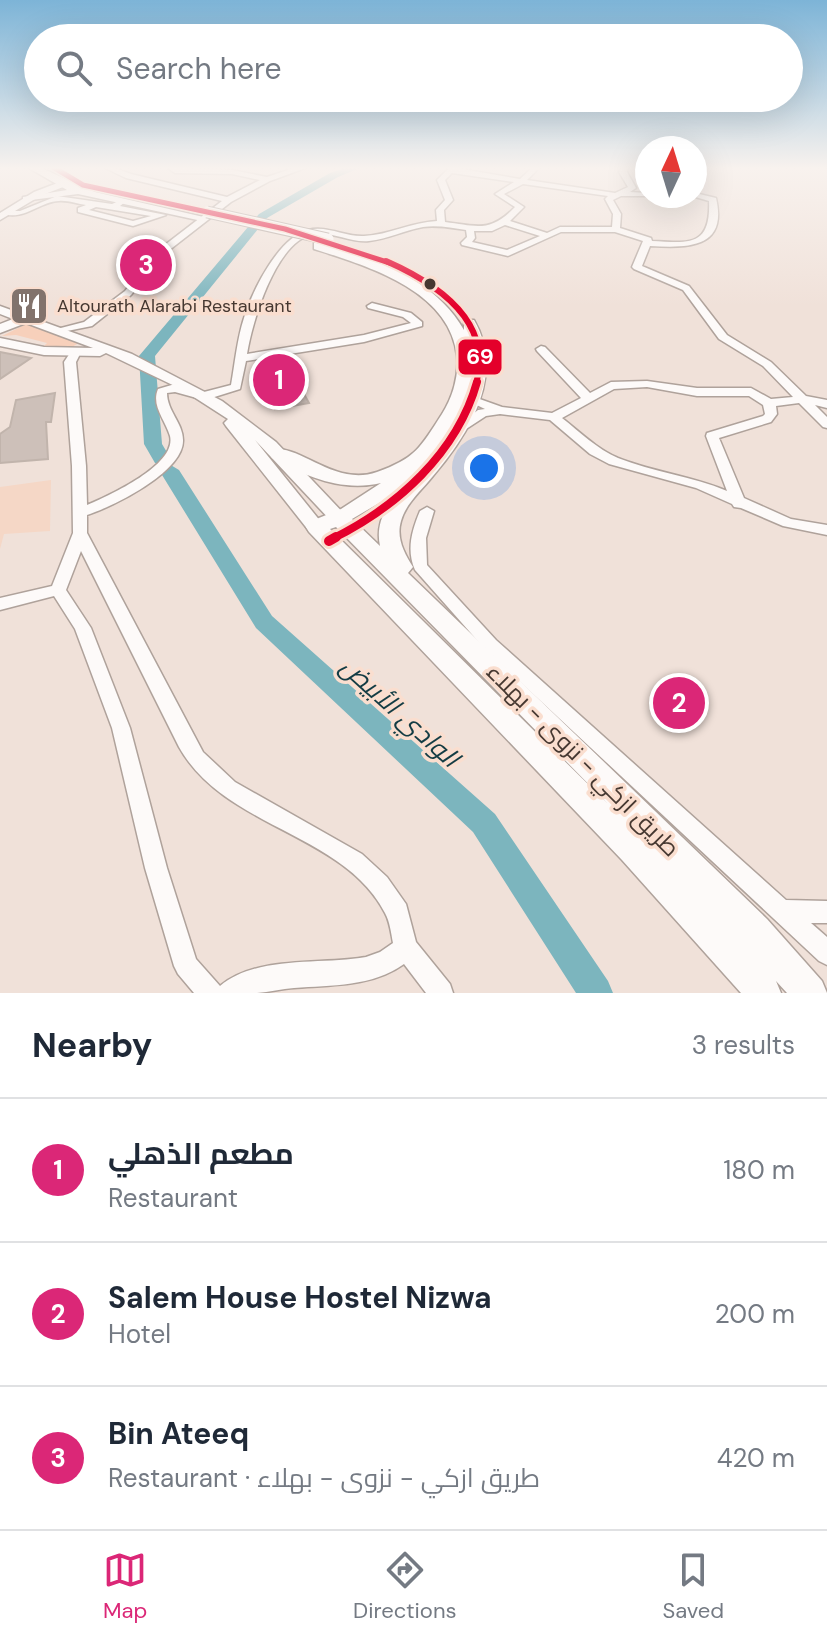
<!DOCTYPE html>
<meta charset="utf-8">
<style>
:root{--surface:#fff;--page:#f6f6f7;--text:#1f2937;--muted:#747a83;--line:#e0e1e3;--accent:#db2777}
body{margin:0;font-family:"DM Sans",Cairo,sans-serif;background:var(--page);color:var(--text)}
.compass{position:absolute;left:635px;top:136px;width:72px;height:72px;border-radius:50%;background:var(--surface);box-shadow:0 8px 32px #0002;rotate:4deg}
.you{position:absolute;left:484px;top:468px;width:28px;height:28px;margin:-20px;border:6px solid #fff;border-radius:50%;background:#1a73e8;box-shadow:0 0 0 12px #1a73e833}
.badge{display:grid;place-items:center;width:52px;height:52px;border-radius:50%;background:var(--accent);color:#fff;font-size:26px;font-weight:700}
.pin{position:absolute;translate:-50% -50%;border:4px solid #fff;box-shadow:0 2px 8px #0006}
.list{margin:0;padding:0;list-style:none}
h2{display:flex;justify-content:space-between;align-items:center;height:104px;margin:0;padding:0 32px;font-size:34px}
h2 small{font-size:26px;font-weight:400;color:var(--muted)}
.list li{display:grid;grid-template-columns:52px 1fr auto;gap:24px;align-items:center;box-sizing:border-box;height:144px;padding:0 32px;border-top:2px solid var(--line)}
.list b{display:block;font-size:30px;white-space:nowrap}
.list p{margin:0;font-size:26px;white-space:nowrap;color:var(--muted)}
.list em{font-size:26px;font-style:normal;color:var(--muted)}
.icon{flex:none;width:44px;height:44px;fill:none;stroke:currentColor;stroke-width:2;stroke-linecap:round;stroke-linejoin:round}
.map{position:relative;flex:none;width:827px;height:993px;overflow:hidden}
.search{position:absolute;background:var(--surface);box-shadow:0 8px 32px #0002;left:24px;right:24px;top:24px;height:88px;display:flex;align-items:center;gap:20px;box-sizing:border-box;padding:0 28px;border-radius:44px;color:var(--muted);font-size:30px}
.sheet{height:536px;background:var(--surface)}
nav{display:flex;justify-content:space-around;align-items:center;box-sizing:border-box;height:112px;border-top:2px solid var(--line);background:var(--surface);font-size:22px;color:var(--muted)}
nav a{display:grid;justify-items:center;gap:4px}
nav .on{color:var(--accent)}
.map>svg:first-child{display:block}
</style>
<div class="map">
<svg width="827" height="993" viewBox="0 0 827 993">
<rect width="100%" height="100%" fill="#f0e1d9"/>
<path fill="#f5d7c6" d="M 51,480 L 50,531 L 4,534 L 0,549 L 0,487 Z"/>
<path fill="#f7d0bb" d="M 26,324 L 78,343 C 68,352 55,349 44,346 L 47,343 L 16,335 L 2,336 Z"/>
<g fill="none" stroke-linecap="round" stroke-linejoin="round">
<path fill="#7cb5be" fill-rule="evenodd" d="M 348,167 L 362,167 L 338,177 L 267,218 L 155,356 L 162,444 L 171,459 L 162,465 L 155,463 L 144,444 L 139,356 L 259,214 L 330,173 Z
M 169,464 L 179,470 L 272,616 L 495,814 L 608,981 L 613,993 L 576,993 L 473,832 L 256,628 L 159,470 Z"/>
</g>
<path fill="#cdc0b9" stroke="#c1b4ac" stroke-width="2" d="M 0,352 L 31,358 L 0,379 Z
M 55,393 L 51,422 L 46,422 L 48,459 L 0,463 L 0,434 L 10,427 L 16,400 Z
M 304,394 L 309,403 L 275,409 L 272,400 Z"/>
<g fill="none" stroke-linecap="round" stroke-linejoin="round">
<g stroke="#afa29b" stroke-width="3">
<path id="street" d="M 103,167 L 112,167 L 131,174 L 227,197 L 260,180 L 232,174 L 175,173 L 166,167 L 232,170 L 267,177 L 297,167 L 308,167 L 270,181 L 231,202 L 163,255 L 131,295 L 92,326 L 57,333 L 57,329 L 84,322 L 125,291 L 157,251 L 222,201 L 126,178 Z
M 450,167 L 520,179 L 533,167 L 540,167 L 527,180 L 615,193 L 628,187 L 619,172 L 622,167 L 628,167 L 627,172 L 636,188 L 630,192 L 647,193 L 647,196 L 650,196 L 621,196 L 613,200 L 621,214 L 620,228 L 651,238 L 652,241 C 689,243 711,247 709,201 L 692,196 L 695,196 L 695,193 L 716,198 C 728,249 687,248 650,246 L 642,266 L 689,286 L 727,335 L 771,362 L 806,396 L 827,400 L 827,408 L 815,405 L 827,417 L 827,428 L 823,427 L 799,403 L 776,406 L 777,414 L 771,422 L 719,438 L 744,498 L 791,519 L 827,525 L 827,535 L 783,526 L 741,508 L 734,507 L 732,504 L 696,488 L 609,464 L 590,454 L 550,420 L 500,414 L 486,416 L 460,433 L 454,429 L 478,410 L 485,409 L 468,401 L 470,398 L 474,397 L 502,407 L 552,413 L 581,398 L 537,351 L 536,349 L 541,346 L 545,347 L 590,393 L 611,382 L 647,381 L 697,388 L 751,388 L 771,399 L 793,397 L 763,366 L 719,339 L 683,290 L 634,269 L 632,267 L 643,241 L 615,232 L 561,232 L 508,256 L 462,245 L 461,243 L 467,237 L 466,230 C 452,228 438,225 423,227 C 405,230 388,239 369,241 C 350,243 332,231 314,234 C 276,240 252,322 247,354 L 364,335 L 411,323 L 403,317 L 368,308 L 367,306 L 372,303 L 411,313 L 422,322 L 422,326 L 364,342 L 246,361 L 240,389 L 208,399 L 204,400 L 175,392 L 167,393 C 167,411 183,423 183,440 C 184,472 112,507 87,515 L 87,533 L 203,752 L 235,782 L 362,854 L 387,877 L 406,904 L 416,942 L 450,984 L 453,993 L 426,993 L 404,964 C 372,987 332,985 294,988 C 282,989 269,992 257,993 C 236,993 215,993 194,993 L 178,974 L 174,966 L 145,868 L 112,728 L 75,629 L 54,596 L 0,610 L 0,598 L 52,586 L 73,533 L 72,466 L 64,362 L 72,350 L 76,349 L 81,352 L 76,362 L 86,466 L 87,505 C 108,496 177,465 170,436 C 165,419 151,406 158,389 L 175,384 L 204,392 L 231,385 C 235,363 237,339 244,318 C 252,291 279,237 308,230 C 327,225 345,237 364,236 C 389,235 411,222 437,221 L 436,210 L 445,200 L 437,180 ZM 452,173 L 514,182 L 495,194 L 515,207 C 490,233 477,226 445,222 L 444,210 L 453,200 L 445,180 ZM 523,184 L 608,196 L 605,199 L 613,214 L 612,227 L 560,227 L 547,233 L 510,221 L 524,207 L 504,194 ZM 505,225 L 540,236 L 507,250 L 472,242 L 475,238 L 474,231 L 492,231 ZM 647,387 L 697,396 L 749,396 L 763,405 L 765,414 L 763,416 L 707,433 L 706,436 L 727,491 C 692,476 653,472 618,458 C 597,449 580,432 562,418 L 614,389 ZM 81,551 L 179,747 C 225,829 343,832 385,913 C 390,922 391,933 393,943 L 380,952 L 366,957 C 320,965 257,955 220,986 L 196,959 L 167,868 L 130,728 L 91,628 L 66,590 Z
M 57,196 L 112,204 L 121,200 L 125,202 L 120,206 L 166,215 L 133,226 L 78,212 L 78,208 L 86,205 C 78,204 67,200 59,201 C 38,202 23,222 1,213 L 5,211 L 20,211 ZM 96,207 L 151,216 L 133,221 L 89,210 Z
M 427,507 L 434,511 L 426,538 L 427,565 L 496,640 L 786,900 L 827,901 L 827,923 L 811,923 L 827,937 L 827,965 L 819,961 L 484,648 L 415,570 C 406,550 412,530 420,511 Z"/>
</g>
<g stroke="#afa29b" stroke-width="3">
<path id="secondary" d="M 73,177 L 76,178 L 76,182 L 40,196 L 0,220 L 0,213 L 34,192 Z
M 0,306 L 132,354 L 222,401 L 276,442 L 349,519 L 347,523 L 333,523 L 255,440 L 325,527 L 316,533 L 309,531 L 226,426 L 224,423 L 228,419 L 183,390 L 106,353 L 100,356 L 44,355 L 0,346 L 0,338 L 44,347 L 93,348 L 26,323 L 0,333 L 0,324 L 13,319 L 0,314 Z"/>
</g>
<g stroke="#afa29b" stroke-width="3">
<path id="primary" d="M 27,167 L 39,167 L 95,192 L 208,218 L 202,221 L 78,194 L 23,201 L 23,197 L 67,190 Z
M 314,243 C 325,242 338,248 349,252 C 395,266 440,288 464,330 L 464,320 L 474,320 C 506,375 469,434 433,476 C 422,490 406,503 401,521 C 396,538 404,553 413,567 L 408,573 L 767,919 L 822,981 L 827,993 L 787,993 L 776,981 L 781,993 L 741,993 L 622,860 L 309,532 L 306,527 L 309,522 L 341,509 L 381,483 C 342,492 307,477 272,458 L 270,454 L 272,450 C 299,443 334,487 377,472 C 416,458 420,448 442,414 C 453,397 459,375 457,356 C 450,290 367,266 314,249 ZM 410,478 C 392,498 374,518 380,546 L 352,519 L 386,499 ZM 336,527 L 608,804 L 330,529 Z"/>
</g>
<use href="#street" fill="#fdfaf9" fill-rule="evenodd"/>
<use href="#secondary" fill="#fdfaf9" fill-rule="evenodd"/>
<use href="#primary" fill="#fdfaf9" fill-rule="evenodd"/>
<g stroke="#afa29b" stroke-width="13" stroke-linecap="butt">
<path id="primary-bridge" d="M 207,212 L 328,239"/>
</g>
<use href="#primary-bridge" stroke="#fdfaf9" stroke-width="11"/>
<g stroke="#fadecf" stroke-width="8">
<path id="bus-1-far3" d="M 53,167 L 83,185 L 285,229 L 390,263"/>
</g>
<g stroke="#fadecf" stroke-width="10">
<path id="bus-1-far2" d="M 386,261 C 436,283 494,321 476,384"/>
</g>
<g stroke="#fadecf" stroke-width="14">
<path id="bus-1-far1" d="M 332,539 C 397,507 457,453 477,382"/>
</g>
<g stroke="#fadecf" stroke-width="16">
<path id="bus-1" d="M 329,541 L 336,537"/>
</g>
<use href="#bus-1-far3" stroke="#e4002b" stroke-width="5"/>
<use href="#bus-1-far2" stroke="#e4002b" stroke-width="6"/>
<use href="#bus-1-far1" stroke="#e4002b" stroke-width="8"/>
<use href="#bus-1" stroke="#e4002b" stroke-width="10"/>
</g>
<linearGradient id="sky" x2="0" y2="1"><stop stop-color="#7db4d7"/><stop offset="0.55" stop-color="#f8f2ee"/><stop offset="1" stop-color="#f8f2ee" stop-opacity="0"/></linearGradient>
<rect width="827" height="306" fill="url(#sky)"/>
<defs>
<g id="restaurant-square" transform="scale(2)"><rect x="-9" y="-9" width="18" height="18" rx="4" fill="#82736c" stroke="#fadecf"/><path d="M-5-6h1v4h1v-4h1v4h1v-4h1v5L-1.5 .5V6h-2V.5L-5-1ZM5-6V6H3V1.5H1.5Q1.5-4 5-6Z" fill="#fff"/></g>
</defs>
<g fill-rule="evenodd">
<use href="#restaurant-square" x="29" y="306"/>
</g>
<circle fill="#463831" stroke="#fadecf" stroke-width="3" cx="430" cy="284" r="7"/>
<g text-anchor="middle" stroke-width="7" stroke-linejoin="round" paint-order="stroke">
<g font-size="18" fill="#463831" stroke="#fadecf" text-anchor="start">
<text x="57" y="312">Altourath Alarabi Restaurant</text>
</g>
<g font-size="24" fill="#463831" stroke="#fadecf">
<text transform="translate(583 760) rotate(45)" y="8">طريق ازكي - نزوى - بهلاء</text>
</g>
<g font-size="26" font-style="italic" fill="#133c44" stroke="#fadecf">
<text transform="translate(400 712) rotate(42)" y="9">الوادي الأبيض</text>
</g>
</g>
<rect stroke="#fadecf" stroke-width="3" x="457" y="338" width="46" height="38" rx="8" fill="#e4002b"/>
<g font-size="22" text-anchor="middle" font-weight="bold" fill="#fff">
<text x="480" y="364">69</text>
</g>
</svg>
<svg class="compass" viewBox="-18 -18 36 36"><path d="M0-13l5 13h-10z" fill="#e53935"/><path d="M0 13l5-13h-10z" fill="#747a83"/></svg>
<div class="you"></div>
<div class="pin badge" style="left:279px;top:380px">1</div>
<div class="pin badge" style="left:679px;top:703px">2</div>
<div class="pin badge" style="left:146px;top:265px">3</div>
<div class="search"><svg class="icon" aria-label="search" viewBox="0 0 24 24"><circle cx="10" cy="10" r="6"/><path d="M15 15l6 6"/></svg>Search here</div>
</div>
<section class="sheet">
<h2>Nearby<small>3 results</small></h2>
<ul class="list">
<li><span class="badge">1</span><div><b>مطعم الذهلي</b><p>Restaurant</p></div><em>180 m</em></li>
<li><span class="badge">2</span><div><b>Salem House Hostel Nizwa</b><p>Hotel</p></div><em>200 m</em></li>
<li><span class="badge">3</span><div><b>Bin Ateeq</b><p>Restaurant · طريق ازكي - نزوى - بهلاء</p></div><em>420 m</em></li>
</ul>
</section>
<nav>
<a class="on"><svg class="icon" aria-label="map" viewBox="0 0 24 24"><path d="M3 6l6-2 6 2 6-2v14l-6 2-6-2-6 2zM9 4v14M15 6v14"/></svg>Map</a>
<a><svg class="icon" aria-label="directions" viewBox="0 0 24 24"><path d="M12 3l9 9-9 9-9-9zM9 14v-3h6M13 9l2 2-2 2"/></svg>Directions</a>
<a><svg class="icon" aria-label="saved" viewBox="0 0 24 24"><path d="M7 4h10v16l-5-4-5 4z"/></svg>Saved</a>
</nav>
